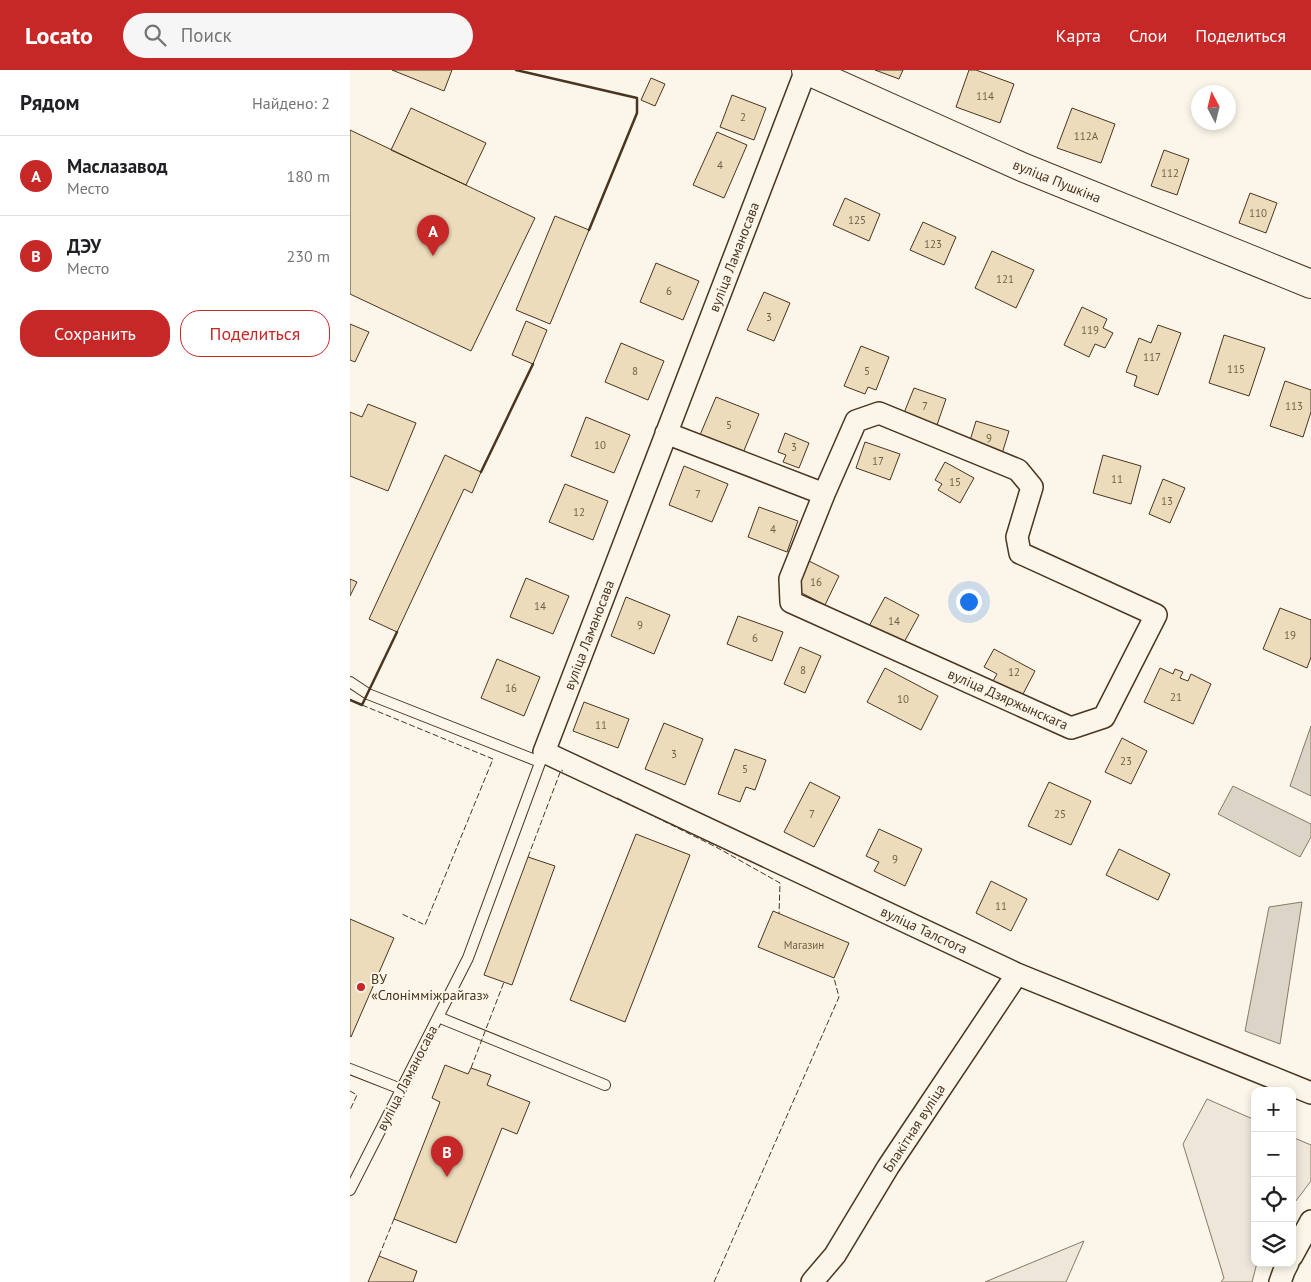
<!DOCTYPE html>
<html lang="ru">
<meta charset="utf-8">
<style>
:root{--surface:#fff;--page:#f6f6f6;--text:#202124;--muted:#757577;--line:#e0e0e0;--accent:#c62828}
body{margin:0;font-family:"PT Sans",sans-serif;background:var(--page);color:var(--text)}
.controls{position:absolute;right:15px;bottom:15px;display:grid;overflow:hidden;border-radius:10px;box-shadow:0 2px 8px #0003}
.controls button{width:45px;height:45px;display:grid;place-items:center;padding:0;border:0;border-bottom:1px solid var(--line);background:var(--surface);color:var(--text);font:25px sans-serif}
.compass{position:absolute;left:841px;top:15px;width:45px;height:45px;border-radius:50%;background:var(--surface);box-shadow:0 2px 8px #0003;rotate:353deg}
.you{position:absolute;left:618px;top:531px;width:18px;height:18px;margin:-12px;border:4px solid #fff;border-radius:50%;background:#1a73e8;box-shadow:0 0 0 8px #1a73e833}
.badge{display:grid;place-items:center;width:32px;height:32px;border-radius:50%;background:var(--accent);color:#fff;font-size:16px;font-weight:700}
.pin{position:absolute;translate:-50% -41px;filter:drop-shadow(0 1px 2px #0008)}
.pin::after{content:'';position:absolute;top:26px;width:18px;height:15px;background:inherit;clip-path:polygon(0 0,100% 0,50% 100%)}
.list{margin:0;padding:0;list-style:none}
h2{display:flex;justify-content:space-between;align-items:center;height:65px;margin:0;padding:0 20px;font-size:21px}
h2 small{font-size:16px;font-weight:400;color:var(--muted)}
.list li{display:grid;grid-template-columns:32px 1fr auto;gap:15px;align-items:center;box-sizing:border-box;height:80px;padding:0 20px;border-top:1px solid var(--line)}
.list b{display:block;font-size:19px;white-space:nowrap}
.list p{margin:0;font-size:16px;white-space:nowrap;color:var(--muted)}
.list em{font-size:16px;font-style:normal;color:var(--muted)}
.actions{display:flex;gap:10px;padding:15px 20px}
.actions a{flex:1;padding:11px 0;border:1px solid var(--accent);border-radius:20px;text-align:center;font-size:18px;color:var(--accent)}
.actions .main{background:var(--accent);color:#fff}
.icon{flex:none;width:28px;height:28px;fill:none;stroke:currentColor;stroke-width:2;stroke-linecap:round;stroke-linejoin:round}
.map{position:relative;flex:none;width:961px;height:1212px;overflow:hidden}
header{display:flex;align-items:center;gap:30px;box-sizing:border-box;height:70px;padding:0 25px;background:var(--accent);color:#fff}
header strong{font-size:24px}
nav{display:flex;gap:28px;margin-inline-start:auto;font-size:18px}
.search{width:350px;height:45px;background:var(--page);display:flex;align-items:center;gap:12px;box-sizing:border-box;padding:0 18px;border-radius:28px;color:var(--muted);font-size:19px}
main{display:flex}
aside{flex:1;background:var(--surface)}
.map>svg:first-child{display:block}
</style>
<header>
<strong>Locato</strong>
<div class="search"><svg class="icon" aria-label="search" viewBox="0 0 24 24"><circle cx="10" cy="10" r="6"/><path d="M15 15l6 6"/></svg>Поиск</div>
<nav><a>Карта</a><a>Слои</a><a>Поделиться</a></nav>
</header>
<main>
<aside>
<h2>Рядом<small>Найдено: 2</small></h2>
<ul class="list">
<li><span class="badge">A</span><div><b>Маслазавод</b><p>Место</p></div><em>180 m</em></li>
<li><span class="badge">B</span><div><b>ДЭУ</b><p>Место</p></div><em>230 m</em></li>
</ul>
<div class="actions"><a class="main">Сохранить</a><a>Поделиться</a></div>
</aside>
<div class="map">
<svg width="961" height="1212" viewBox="0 0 961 1212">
<rect width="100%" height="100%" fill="#fbf6e9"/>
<path fill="#ede6d9" stroke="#887966" d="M 857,1029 L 905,1050 L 905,1193 L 907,1193 L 902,1212 L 871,1212 L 874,1208 L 833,1074 Z
M 942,1067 L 961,1075 L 961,1111 L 942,1136 Z
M 734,1171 L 716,1212 L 635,1212 Z"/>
<path fill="#dcd4c6" stroke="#887966" d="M 961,656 L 961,726 L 940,716 Z
M 883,716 L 961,754 L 961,767 L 950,787 L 868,744 Z
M 952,832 L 930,974 L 895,961 L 919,837 Z"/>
<path fill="#ecdcbc" stroke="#4a3520" d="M 42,0 L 102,0 L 94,21 Z
M 525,0 L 553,0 L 549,9 Z
M 619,0 L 626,0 L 664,14 L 650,53 L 606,37 Z
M 301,8 L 315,14 L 305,36 L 291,30 Z
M 382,25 L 416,38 L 404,70 L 370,57 Z
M 61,38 L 136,73 L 116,115 L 41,80 Z
M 722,38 L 765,54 L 751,93 L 707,78 Z
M 0,60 L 185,148 L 121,281 L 0,224 Z
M 367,62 L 397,75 L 374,128 L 343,115 Z
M 814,80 L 839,89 L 827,125 L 801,116 Z
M 900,123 L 927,133 L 916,163 L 889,153 Z
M 495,128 L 530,144 L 519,171 L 483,155 Z
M 205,146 L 239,160 L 200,254 L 166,240 Z
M 573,152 L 606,167 L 594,195 L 560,180 Z
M 642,181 L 684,200 L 666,238 L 625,218 Z
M 306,193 L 349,211 L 333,250 L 290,232 Z
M 414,222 L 440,233 L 424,271 L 397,260 Z
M 732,237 L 757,249 L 753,258 L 763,263 L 755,278 L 745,274 L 739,287 L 714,275 Z
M 176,251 L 197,260 L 183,294 L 162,285 Z
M 0,254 L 19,262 L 5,292 L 0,290 Z
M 808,255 L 831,263 L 808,325 L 784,316 L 787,306 L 776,302 L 789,268 L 801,273 Z
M 874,265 L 915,278 L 899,326 L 859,313 Z
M 271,273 L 314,291 L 298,330 L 255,312 Z
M 511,276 L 539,287 L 526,320 L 518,317 L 515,324 L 494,316 Z
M 935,311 L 961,320 L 961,342 L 953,367 L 920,356 Z
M 564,318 L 596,329 L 587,355 L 554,343 Z
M 366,327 L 409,344 L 393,383 L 350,365 Z
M 18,334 L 66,353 L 38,421 L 0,406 L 0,342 L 12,347 Z
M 236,347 L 280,365 L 264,403 L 221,386 Z
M 626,351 L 659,361 L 651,387 L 618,377 Z
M 435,363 L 459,373 L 449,398 L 433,392 L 436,385 L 428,382 Z
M 515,372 L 550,384 L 540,410 L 506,398 Z
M 95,385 L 131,402 L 122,423 L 114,419 L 47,562 L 19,549 Z
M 753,385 L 791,396 L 781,434 L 743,423 Z
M 595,392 L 624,408 L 610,433 L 588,420 L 592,414 L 585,410 Z
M 334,396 L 378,414 L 362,452 L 319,435 Z
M 813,409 L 835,418 L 820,453 L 799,444 Z
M 215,414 L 258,431 L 243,470 L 199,452 Z
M 409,437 L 448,451 L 437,482 L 398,467 Z
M 457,490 L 489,506 L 475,535 L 442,518 Z
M 176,508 L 219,526 L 203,564 L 160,547 Z
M 0,509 L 7,512 L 0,526 Z
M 276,527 L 320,545 L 304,584 L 261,566 Z
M 535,527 L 569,545 L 552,576 L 518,558 Z
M 930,538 L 961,550 L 961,587 L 957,598 L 913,579 Z
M 388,546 L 433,562 L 422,591 L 377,574 Z
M 450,577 L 471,586 L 455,623 L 434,614 Z
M 644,579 L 685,601 L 672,626 L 643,611 L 647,604 L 634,597 Z
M 147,589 L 190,607 L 174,646 L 131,628 Z
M 535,598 L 588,626 L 571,660 L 517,632 Z
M 810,598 L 823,604 L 825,599 L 833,602 L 830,608 L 838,611 L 841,604 L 861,614 L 843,654 L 794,632 Z
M 234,632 L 279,649 L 268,678 L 223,661 Z
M 314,653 L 353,669 L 335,715 L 295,699 Z
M 772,668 L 797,681 L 781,714 L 755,702 Z
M 385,679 L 416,690 L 405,720 L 396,717 L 390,732 L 368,724 Z
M 460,712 L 490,727 L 464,777 L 434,762 Z
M 699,712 L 741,731 L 721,775 L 678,756 Z
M 529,759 L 572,779 L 555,816 L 524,801 L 529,792 L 516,786 Z
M 286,764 L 340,785 L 275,952 L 220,930 Z
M 769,779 L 820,804 L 808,830 L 756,805 Z
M 178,787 L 205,796 L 162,915 L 134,905 Z
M 641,811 L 677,829 L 661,861 L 626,843 Z
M 423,841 L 499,873 L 484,908 L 408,877 Z
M 0,849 L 44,868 L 1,967 L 0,966 Z
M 95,995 L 118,1004 L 121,998 L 141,1005 L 137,1015 L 180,1032 L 167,1064 L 152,1058 L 106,1173 L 44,1149 L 90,1032 L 82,1028 Z
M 29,1186 L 67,1201 L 63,1212 L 18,1212 Z"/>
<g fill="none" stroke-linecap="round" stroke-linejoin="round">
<g stroke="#4a3520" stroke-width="12">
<path id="lane" d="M 0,612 L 18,624 L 190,692
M 88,947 L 255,1015
M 0,999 L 51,1019
M 0,1120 L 118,888 L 194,682"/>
</g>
<g stroke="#4a3520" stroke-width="24">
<path id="street" d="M 456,0 L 194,682 L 667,904 L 961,1023
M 529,343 L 668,400 L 682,417 L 667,467 L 670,483 L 806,545 L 754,647 L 721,658 L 441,532 L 440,509 L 474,424 L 506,351 Z
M 316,363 L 474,424
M 942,1186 L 961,1151
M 462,1212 L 485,1185 L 538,1097 L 667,904
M 930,1212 L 934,1201 L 938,1193"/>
</g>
<g stroke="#4a3520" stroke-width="30">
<path id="primary" d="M 456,0 L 672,97 L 961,214"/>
</g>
<use href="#lane" stroke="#fbf6e9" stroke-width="10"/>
<use href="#street" stroke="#fbf6e9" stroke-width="21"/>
<use href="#primary" stroke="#fbf6e9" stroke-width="28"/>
<path stroke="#4a3520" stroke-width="1" stroke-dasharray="6 2.5" stroke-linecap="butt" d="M 12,635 L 143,689 L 75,855 L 52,844
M 267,728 L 366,777 L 430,813 L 429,844
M 178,787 L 211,700 L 213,701
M 121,998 L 154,912
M 0,1021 L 7,1025 L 0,1040
M 29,1186 L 44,1149
M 364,1212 L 489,927 L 484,908"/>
<path stroke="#4a3520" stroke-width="2.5" d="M 166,0 L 287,28 L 287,43 L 239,160
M 131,402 L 183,294
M 0,630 L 12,635 L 47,562"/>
</g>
<circle fill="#c62828" stroke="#fbf6e9" stroke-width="2" cx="11" cy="917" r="5"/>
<g text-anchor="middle" stroke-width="4" stroke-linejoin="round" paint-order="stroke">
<g font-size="11" fill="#725f47">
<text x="635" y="30">114</text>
<text x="393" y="51">2</text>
<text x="736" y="70">112А</text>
<text x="370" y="99">4</text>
<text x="820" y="107">112</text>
<text x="908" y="147">110</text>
<text x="507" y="154">125</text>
<text x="583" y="178">123</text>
<text x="655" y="213">121</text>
<text x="319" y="225">6</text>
<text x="419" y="251">3</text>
<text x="740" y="264">119</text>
<text x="802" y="291">117</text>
<text x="886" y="303">115</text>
<text x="285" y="305">8</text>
<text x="517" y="305">5</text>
<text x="575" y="340">7</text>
<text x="944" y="340">113</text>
<text x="379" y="359">5</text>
<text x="639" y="372">9</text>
<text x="250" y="379">10</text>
<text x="444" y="381">3</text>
<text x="528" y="395">17</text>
<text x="767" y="413">11</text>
<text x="605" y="416">15</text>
<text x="348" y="428">7</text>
<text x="817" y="435">13</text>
<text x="229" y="446">12</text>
<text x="423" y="463">4</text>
<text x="466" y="516">16</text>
<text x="190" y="540">14</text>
<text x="544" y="555">14</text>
<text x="290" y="559">9</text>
<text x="940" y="569">19</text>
<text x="405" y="572">6</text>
<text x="453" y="604">8</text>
<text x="664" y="606">12</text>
<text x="161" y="622">16</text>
<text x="826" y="631">21</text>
<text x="553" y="633">10</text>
<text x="251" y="659">11</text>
<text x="324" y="688">3</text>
<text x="776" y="695">23</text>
<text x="395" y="703">5</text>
<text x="462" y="748">7</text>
<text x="710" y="748">25</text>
<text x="545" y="793">9</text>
<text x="651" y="840">11</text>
<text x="454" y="879">Магазин</text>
</g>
<g font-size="14" fill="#4a3520" stroke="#fbf6e9">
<text transform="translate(707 111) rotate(22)" y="5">вуліца Пушкіна</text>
<text transform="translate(384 187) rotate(-69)" y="5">вуліца Ламаносава</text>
<text transform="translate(239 565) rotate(-69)" y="5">вуліца Ламаносава</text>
<text transform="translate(658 629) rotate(24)" y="5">вуліца Дзяржынскага</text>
<text transform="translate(574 860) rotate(25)" y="5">вуліца Талстога</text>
<text transform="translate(57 1008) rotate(-63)" y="5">вуліца Ламаносава</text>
<text transform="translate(564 1058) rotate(-57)" y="5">Блакітная вуліца</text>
</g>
<g font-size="14" fill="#4a3520" stroke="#fbf6e9" text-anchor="start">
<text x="21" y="914">ВУ<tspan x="21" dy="16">«Слонімміжрайгаз»</tspan></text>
</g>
</g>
</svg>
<div class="controls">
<button>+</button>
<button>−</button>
<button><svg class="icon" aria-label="locate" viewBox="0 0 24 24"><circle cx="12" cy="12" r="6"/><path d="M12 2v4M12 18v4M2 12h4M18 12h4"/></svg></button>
<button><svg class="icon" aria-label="layers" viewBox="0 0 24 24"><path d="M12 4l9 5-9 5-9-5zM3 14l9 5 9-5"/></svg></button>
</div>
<svg class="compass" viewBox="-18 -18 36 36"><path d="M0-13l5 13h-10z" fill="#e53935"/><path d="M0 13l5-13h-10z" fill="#757577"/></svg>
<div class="you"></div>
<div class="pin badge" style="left:83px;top:186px">A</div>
<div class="pin badge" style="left:97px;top:1107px">B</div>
</div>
</main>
